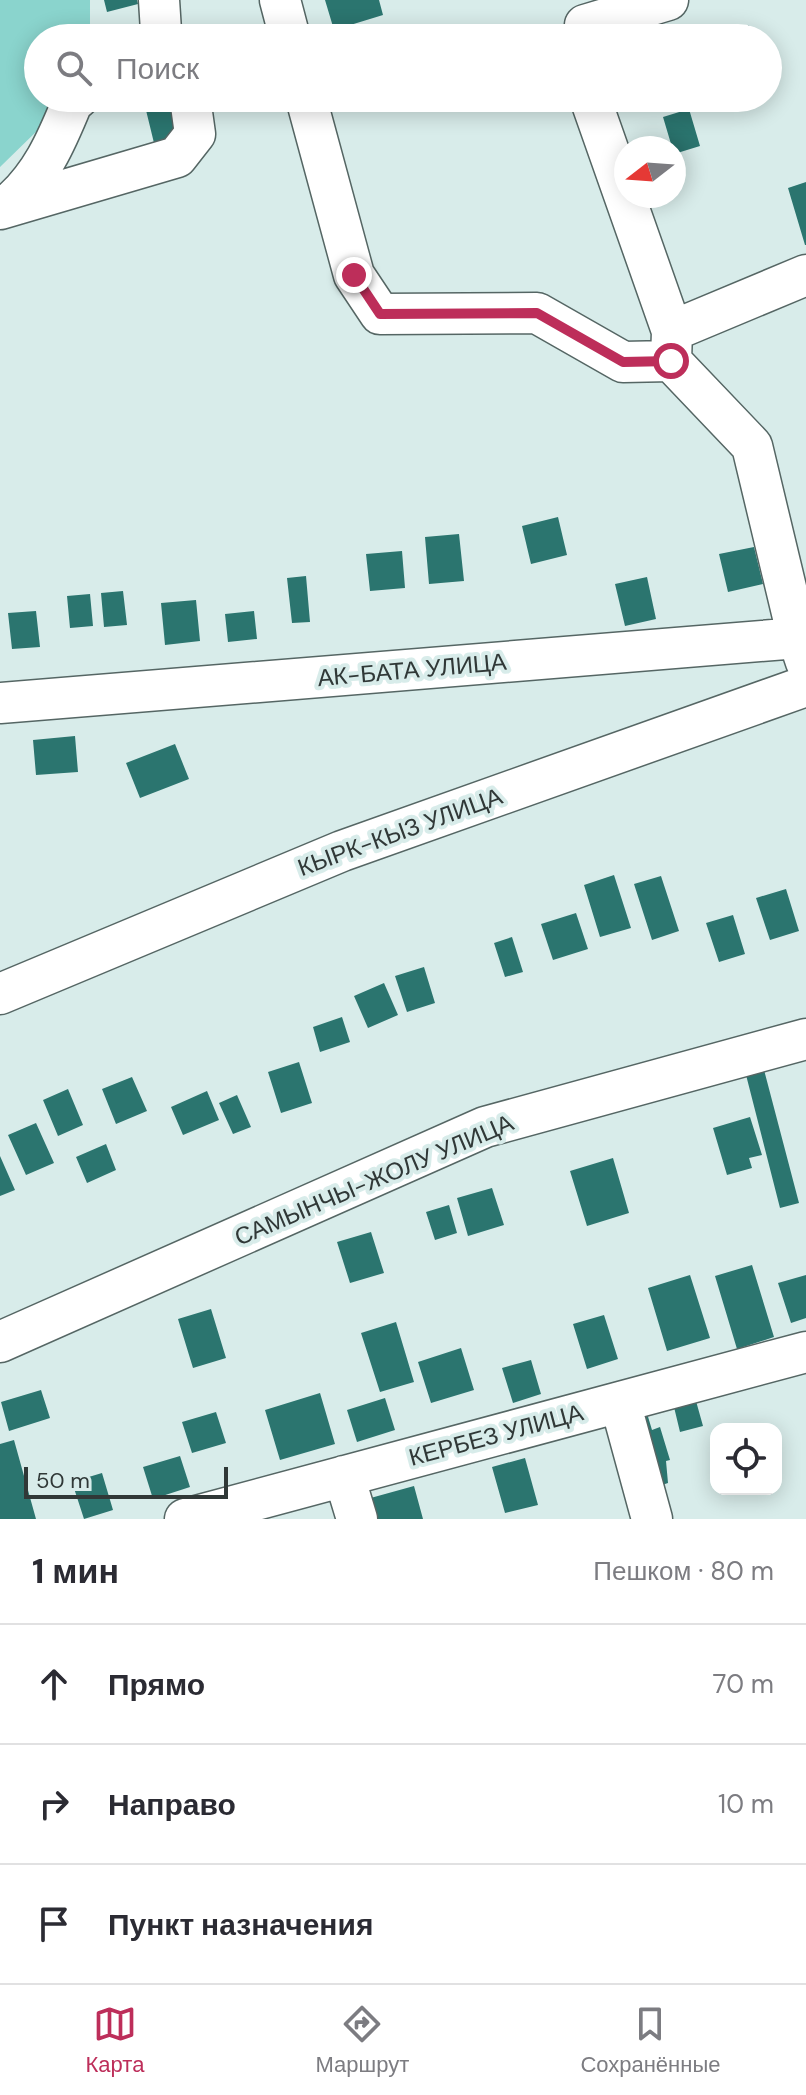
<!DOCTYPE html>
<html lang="ru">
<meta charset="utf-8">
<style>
:root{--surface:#fff;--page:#f7f7f7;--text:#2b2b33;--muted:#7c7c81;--line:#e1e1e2;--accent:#bd2e5a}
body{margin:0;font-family:"DM Sans",sans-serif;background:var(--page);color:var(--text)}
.controls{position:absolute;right:24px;bottom:24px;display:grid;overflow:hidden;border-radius:16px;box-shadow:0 4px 20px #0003}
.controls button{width:72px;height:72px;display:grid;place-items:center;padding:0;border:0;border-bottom:2px solid var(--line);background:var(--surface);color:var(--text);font:40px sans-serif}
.compass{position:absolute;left:614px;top:136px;width:72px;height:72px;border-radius:50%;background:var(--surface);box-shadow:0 4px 20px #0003;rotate:253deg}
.scale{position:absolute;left:24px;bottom:20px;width:204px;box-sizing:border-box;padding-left:8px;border:4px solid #303837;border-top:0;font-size:22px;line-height:28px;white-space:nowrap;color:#303837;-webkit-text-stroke:6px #d8ecea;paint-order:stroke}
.stop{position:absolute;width:24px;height:24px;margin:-18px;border:6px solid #bd2e5a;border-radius:50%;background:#fff}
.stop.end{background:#bd2e5a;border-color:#fff;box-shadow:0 2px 8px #0008}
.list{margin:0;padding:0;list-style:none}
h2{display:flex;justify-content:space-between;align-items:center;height:104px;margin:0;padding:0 32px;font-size:34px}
h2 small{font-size:26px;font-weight:400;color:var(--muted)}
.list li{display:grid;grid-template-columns:52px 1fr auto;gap:24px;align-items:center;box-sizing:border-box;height:120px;padding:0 32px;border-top:2px solid var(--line)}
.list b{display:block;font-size:30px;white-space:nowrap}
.list em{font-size:26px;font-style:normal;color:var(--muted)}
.icon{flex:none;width:44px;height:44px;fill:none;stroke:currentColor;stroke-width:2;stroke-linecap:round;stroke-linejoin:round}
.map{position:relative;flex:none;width:806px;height:1519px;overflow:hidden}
.search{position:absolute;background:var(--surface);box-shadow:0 4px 20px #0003;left:24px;right:24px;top:24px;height:88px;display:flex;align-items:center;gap:20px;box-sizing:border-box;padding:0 28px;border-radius:44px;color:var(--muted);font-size:30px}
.sheet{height:464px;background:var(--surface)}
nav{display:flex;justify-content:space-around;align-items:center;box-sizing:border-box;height:112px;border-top:2px solid var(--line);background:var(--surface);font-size:22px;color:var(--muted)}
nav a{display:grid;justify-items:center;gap:4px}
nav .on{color:var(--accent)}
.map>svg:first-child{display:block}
</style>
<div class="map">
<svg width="806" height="1519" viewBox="0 0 806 1519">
<rect width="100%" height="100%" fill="#d8ecea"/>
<path fill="#8ad4cd" d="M 0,0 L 90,0 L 90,38 L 38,38 L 38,98 L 61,98 L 41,127 L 0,167 Z"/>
<path fill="#2b756f" d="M 104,0 L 137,0 L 138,4 L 107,12 Z
M 325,0 L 379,0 L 383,15 L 334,30 Z
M 749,25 L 753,38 L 729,38 L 727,32 Z
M 168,98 L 177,137 L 154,143 L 144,102 Z
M 689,109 L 700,146 L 674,154 L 663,117 Z
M 806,182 L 806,245 L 805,245 L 788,188 Z
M 558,517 L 567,555 L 531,564 L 522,526 Z
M 459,534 L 464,581 L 429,584 L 425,537 Z
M 754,547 L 763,584 L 728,592 L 719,554 Z
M 402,551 L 405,588 L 370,591 L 366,554 Z
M 306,576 L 310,622 L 292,623 L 287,578 Z
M 647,577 L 656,619 L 625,626 L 615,584 Z
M 123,591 L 127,625 L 104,627 L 101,593 Z
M 90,594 L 93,626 L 70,628 L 67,596 Z
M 196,600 L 200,641 L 165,645 L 161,603 Z
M 36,611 L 40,647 L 12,649 L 8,613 Z
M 254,611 L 257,639 L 228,642 L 225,614 Z
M 75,736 L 78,772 L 36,775 L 33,740 Z
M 175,744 L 189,779 L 140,798 L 126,763 Z
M 614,875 L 631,928 L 600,937 L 584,885 Z
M 661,876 L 679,931 L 652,940 L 634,884 Z
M 786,889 L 799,931 L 770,940 L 756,898 Z
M 576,913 L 588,949 L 553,960 L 541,924 Z
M 733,915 L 745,954 L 719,962 L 706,923 Z
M 512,937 L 523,972 L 505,977 L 494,943 Z
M 424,967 L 435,1003 L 407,1012 L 395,976 Z
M 384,983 L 398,1015 L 368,1028 L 354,996 Z
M 342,1017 L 350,1042 L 320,1052 L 313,1027 Z
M 299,1062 L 312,1103 L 281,1113 L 268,1072 Z
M 763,1066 L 799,1203 L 780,1208 L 745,1071 Z
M 132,1077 L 147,1111 L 116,1124 L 102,1089 Z
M 68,1089 L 83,1125 L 58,1136 L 43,1100 Z
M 207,1091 L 219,1120 L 183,1135 L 171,1107 Z
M 237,1095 L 251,1127 L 233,1134 L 219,1103 Z
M 750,1117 L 762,1155 L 749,1158 L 752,1168 L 727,1175 L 713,1128 Z
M 36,1123 L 54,1163 L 26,1175 L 8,1135 Z
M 106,1144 L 116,1170 L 87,1183 L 76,1157 Z
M 0,1156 L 15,1190 L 0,1196 Z
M 613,1158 L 629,1213 L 587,1226 L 570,1171 Z
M 492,1188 L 504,1225 L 468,1236 L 457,1198 Z
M 449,1205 L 457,1233 L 435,1240 L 426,1212 Z
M 371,1232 L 384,1273 L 350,1283 L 337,1242 Z
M 752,1265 L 774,1337 L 737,1349 L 715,1276 Z
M 690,1275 L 710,1338 L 667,1351 L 648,1288 Z
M 806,1275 L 806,1318 L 791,1323 L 778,1283 Z
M 211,1309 L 226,1358 L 193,1368 L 178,1319 Z
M 604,1315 L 618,1359 L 587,1369 L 573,1324 Z
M 396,1322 L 414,1382 L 380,1392 L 361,1333 Z
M 461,1348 L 474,1390 L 431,1403 L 418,1362 Z
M 531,1360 L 541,1394 L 513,1403 L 502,1368 Z
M 41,1390 L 50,1418 L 9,1431 L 1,1402 Z
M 320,1393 L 335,1444 L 280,1460 L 265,1410 Z
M 385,1398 L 395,1430 L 357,1442 L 347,1410 Z
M 696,1401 L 703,1426 L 680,1432 L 674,1407 Z
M 646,1410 L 652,1430 L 660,1427 L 670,1460 L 666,1461 L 668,1483 L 650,1489 L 629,1415 Z
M 216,1412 L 226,1443 L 192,1453 L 182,1422 Z
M 14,1440 L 36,1519 L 0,1519 L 0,1444 Z
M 180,1456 L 190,1487 L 153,1499 L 143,1467 Z
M 525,1458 L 538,1505 L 505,1513 L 492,1467 Z
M 102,1473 L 113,1510 L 84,1519 L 72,1482 Z
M 414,1486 L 423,1519 L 372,1519 L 367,1499 Z"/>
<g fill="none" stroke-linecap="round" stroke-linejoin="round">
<g stroke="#556664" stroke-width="43">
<path id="minor" d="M 280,0 L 290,38
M 156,38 L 161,31 L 159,0
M 584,38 L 585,25 L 668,0
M 306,98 L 354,275 L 380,314 L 537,313 L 623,362 L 671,361
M 590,98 L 672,331 L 671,361 L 752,446 L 798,638
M 8,205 C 41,177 56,142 72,103 L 78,98
M 0,209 L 177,157 L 195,134 L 190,98
M 672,331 L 806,275
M 0,703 L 798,638 L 806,662
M 0,994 L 342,851 L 806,686
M 0,1342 L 485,1127 L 806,1039
M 620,1402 L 652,1519
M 344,1476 L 357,1519
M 185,1519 L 806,1352"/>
</g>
<use href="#minor" stroke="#fff" stroke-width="40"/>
</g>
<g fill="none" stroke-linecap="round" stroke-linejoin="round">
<path stroke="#bd2e5a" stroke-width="10" d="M 354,275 L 380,314 L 537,313 L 623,362 L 671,361"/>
</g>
<g text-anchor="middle" stroke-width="8" stroke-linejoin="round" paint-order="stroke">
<g font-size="24" fill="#303837" stroke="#d8ecea">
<text transform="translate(412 670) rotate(-5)" y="8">АК-БАТА УЛИЦА</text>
<text transform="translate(400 832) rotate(-20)" y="8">КЫРК-КЫЗ УЛИЦА</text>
<text transform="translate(374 1180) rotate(-23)" y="8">САМЫНЧЫ-ЖОЛУ УЛИЦА</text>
<text transform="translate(496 1435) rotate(-15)" y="8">КЕРБЕЗ УЛИЦА</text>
</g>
</g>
</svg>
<div class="controls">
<button><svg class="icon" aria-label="locate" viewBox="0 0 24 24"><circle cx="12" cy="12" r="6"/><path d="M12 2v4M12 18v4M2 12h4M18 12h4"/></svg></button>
</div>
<svg class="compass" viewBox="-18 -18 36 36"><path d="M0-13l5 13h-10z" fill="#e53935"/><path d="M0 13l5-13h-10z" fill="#7c7c81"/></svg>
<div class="scale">50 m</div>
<div class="stop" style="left:671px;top:361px"></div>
<div class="stop end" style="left:354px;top:275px"></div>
<div class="search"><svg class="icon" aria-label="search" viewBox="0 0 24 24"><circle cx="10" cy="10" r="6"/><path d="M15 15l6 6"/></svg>Поиск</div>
</div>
<section class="sheet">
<h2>1 мин<small>Пешком · 80 m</small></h2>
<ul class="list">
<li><svg class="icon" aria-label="ahead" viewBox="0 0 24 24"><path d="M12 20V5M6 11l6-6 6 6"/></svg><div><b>Прямо</b></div><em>70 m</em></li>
<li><svg class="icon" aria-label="right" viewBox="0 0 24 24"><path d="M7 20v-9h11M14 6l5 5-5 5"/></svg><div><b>Направо</b></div><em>10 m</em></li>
<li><svg class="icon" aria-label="arrive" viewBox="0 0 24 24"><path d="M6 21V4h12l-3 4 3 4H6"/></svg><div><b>Пункт назначения</b></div></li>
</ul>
</section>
<nav>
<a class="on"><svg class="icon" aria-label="map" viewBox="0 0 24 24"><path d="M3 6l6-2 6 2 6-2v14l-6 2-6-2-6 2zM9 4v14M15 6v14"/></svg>Карта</a>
<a><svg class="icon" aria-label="directions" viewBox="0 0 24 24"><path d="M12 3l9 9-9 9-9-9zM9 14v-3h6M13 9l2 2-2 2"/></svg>Маршрут</a>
<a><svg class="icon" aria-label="saved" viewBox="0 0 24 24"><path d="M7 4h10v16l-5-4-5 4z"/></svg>Сохранённые</a>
</nav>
